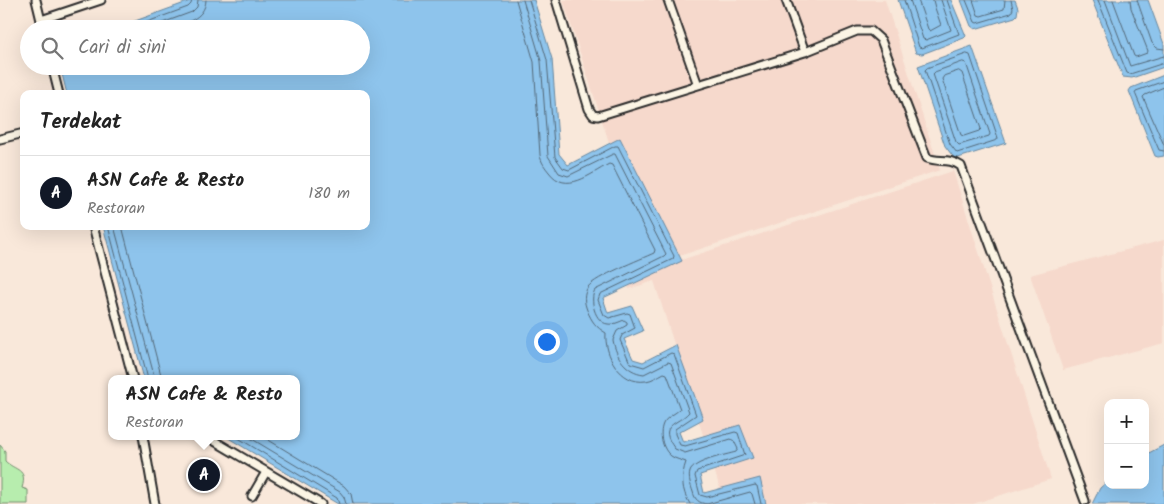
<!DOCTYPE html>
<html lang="id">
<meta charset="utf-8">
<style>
:root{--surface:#fff;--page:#f2f2f2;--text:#222;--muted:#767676;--line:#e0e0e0;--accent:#111827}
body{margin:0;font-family:Kalam,sans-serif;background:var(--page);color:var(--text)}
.controls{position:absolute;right:15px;bottom:15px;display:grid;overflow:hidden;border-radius:10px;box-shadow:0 5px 20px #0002}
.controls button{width:45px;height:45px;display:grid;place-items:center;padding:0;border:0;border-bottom:1px solid var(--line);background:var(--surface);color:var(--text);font:25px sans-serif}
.you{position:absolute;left:546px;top:341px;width:18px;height:18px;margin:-12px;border:4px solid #fff;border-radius:50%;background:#1a73e8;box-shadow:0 0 0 8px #1a73e833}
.badge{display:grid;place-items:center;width:32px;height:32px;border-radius:50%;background:var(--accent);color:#fff;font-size:16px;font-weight:700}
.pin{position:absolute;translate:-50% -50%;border:2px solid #fff;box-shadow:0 1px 5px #0006}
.popup{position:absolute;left:108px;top:375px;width:192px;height:65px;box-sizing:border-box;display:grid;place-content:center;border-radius:10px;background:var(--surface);filter:drop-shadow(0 1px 4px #0005);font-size:16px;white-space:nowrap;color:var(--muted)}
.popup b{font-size:19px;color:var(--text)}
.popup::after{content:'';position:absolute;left:50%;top:100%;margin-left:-10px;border:10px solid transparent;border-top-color:var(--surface)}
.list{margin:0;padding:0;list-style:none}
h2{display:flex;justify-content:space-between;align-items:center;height:65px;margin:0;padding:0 20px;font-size:21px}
h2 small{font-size:16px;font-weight:400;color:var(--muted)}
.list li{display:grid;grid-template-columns:32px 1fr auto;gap:15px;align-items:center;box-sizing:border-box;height:75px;padding:0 20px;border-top:1px solid var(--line)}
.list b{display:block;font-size:19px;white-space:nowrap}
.list p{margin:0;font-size:16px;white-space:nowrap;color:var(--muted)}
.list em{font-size:16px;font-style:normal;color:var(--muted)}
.icon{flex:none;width:28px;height:28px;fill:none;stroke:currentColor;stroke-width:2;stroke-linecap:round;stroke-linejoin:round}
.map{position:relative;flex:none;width:1164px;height:504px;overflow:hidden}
.search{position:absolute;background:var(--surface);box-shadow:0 5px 20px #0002;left:20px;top:20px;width:350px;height:55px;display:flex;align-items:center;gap:12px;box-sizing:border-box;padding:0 18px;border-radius:28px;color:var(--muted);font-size:19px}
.panel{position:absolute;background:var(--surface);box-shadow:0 5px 20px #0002;left:20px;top:90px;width:350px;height:140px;border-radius:10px}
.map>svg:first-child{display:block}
</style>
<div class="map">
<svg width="1164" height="504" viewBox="0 0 1164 504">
<rect width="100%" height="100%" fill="#f9e8da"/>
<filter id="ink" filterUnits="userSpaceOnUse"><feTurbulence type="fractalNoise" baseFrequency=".02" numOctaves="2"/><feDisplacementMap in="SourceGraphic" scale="10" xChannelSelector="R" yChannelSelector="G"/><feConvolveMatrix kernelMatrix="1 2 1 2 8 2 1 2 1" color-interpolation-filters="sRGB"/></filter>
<g filter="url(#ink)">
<path fill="#f6d9cc" d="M 563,0 L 885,0 L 940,170 L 649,266 Z
M 953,171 L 1051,479 L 973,504 L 725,504 L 654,281 L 629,289 L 626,278 Z
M 1164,240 L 1164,343 L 1063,370 L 1030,275 Z"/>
<path fill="#b7edae" stroke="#718c6c" d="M 0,445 L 5,451 L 5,461 C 15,471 28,468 22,488 L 28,490 L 28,504 L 0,504 Z"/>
<path fill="#8ec4ec" stroke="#66879f" d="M 193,0 L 534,0 L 552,59 L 559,154 L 568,165 L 620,138 L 682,261 L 603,298 L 608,313 L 632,306 L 643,331 L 624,339 L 633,359 L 643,362 L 676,345 L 703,419 L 679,432 L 683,442 L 740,425 L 753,458 L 700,475 L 704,493 L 760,478 L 766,504 L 338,504 L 225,436 L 296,436 L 296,379 L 144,379 L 103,226 L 366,226 L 366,94 L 67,94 L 60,66 L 361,66 L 361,29 L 113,29 Z
M 898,0 L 951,0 L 966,36 L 964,38 L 922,54 L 916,53 Z
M 961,0 L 1015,0 L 1018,8 L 1017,15 L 1015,17 L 975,29 L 971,26 Z
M 1092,0 L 1148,0 L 1164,44 L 1164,67 L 1132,78 L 1123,77 Z
M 972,46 L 1006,143 L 955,159 L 945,146 L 918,66 Z
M 1164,75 L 1164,156 L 1158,157 L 1155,156 L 1129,91 L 1131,88 Z
M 1164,445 L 1164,504 L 1092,504 L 1100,488 L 1108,481 L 1108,485 L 1145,485 L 1145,455 Z"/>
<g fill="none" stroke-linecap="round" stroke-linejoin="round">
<path stroke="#536878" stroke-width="1" d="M 516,0 L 534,62 L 540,155 C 541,162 545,167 549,172 C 566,195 590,174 609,164 L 612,165 L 655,250 L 654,253 C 641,259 595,277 588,287 C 583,295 584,302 587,310 C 592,322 596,327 606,333 C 604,354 620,385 646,381 C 653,380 658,376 664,373 L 667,374 L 680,409 C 675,414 668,416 664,422 C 658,432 662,449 671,456 C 675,459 681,460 686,462 C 681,476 681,490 690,504
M 523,0 L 541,61 L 548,156 L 559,173 L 568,176 L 613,154 L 615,154 L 666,254 L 664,256 L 595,290 C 589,299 595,323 608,324 C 613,325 619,322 624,320 L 627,322 L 627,325 L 617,331 L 613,340 C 616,357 626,372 644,374 L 668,362 L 671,363 L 689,412 C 678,425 656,424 675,449 L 685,453 L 731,439 L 734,441 L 738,449 L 736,452 C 726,455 693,461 690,472 C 688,478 691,486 693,492 C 695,500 699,503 707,504 L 750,492 L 752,494 L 755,504
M 529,0 L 547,60 L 555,157 L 563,168 L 569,170 L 615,146 L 618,146 L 674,256 L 673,259 L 600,294 L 598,300 L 604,315 L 609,318 L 627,313 L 630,314 L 635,328 L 622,335 L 620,340 L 630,363 L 644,367 L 671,353 L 674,354 L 696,415 L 675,429 L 675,434 L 680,445 L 685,446 L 735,432 L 738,433 L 745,455 L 697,471 L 695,476 L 700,495 L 707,497 L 755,485 L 757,486 L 761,504
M 904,0 L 919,47 L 922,48 L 959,34 L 947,0
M 910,0 L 923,39 L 926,40 L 951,30 L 941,0
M 918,0 L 928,29 L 930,31 L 941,25 L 935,8 L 933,0
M 966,0 L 975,22 L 977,23 L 1011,13 L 1013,9 L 1011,0
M 973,0 L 978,15 L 981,16 L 1004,9 L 1005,0
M 1098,0 L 1127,73 L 1130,74 L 1164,63
M 1105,0 L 1130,66 L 1164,56
M 1113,0 L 1134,56 L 1136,57 L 1147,53 L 1148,51 L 1131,8 L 1130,0
M 1137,0 L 1152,43 L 1157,48 L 1164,49
M 128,29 L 188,7 L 191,4 L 192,0
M 146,29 L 192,12 L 197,7 L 198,0
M 168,29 C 184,23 205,20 206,0
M 967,54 L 970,55 L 998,138 L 997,140 L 957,153 L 950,144 L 925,70 L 927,68 Z
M 963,62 L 966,63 L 990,134 L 989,136 L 959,145 L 956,142 L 933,74 L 935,72 Z
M 959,71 L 962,73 L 981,129 L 979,131 L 964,136 L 961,135 L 942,79 L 944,76 Z
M 1164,81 L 1136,91 L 1135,93 L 1159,150 L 1164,151
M 1164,87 L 1145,95 L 1143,97 L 1164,145
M 108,226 L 148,379
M 114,226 L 155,379
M 122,226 L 162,379
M 235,436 L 337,498 L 339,504
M 247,436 L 340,492 L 344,497 L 346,504
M 262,436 L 344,486 L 351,494 L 353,504"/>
<g stroke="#2b2b2b" stroke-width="11">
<path id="lane" d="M 36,0 L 43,29
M 556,0 L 589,109 L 593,115 L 598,116 L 805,52 L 857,31 L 871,31 L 881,40 L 927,158 C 939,163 948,157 961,166 L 1085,501
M 668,0 L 698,85
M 786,0 L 805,52
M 41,20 L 101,0
M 52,66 L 59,94
M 0,139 L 24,133
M 93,226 L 133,379
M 143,436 L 155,504
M 206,436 L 321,504
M 252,496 L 266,472"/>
</g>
<use href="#lane" stroke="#fcf5e5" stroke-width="7"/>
</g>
</g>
</svg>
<div class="controls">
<button>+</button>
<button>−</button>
</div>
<div class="you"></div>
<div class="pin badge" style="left:204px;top:475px">A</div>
<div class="popup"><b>ASN Cafe &amp; Resto</b>Restoran</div>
<div class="search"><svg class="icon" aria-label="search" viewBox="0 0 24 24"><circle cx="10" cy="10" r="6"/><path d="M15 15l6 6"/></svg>Cari di sini</div>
<section class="panel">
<h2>Terdekat<small></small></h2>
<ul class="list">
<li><span class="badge">A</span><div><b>ASN Cafe &amp; Resto</b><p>Restoran</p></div><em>180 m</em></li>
</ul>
</section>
</div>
